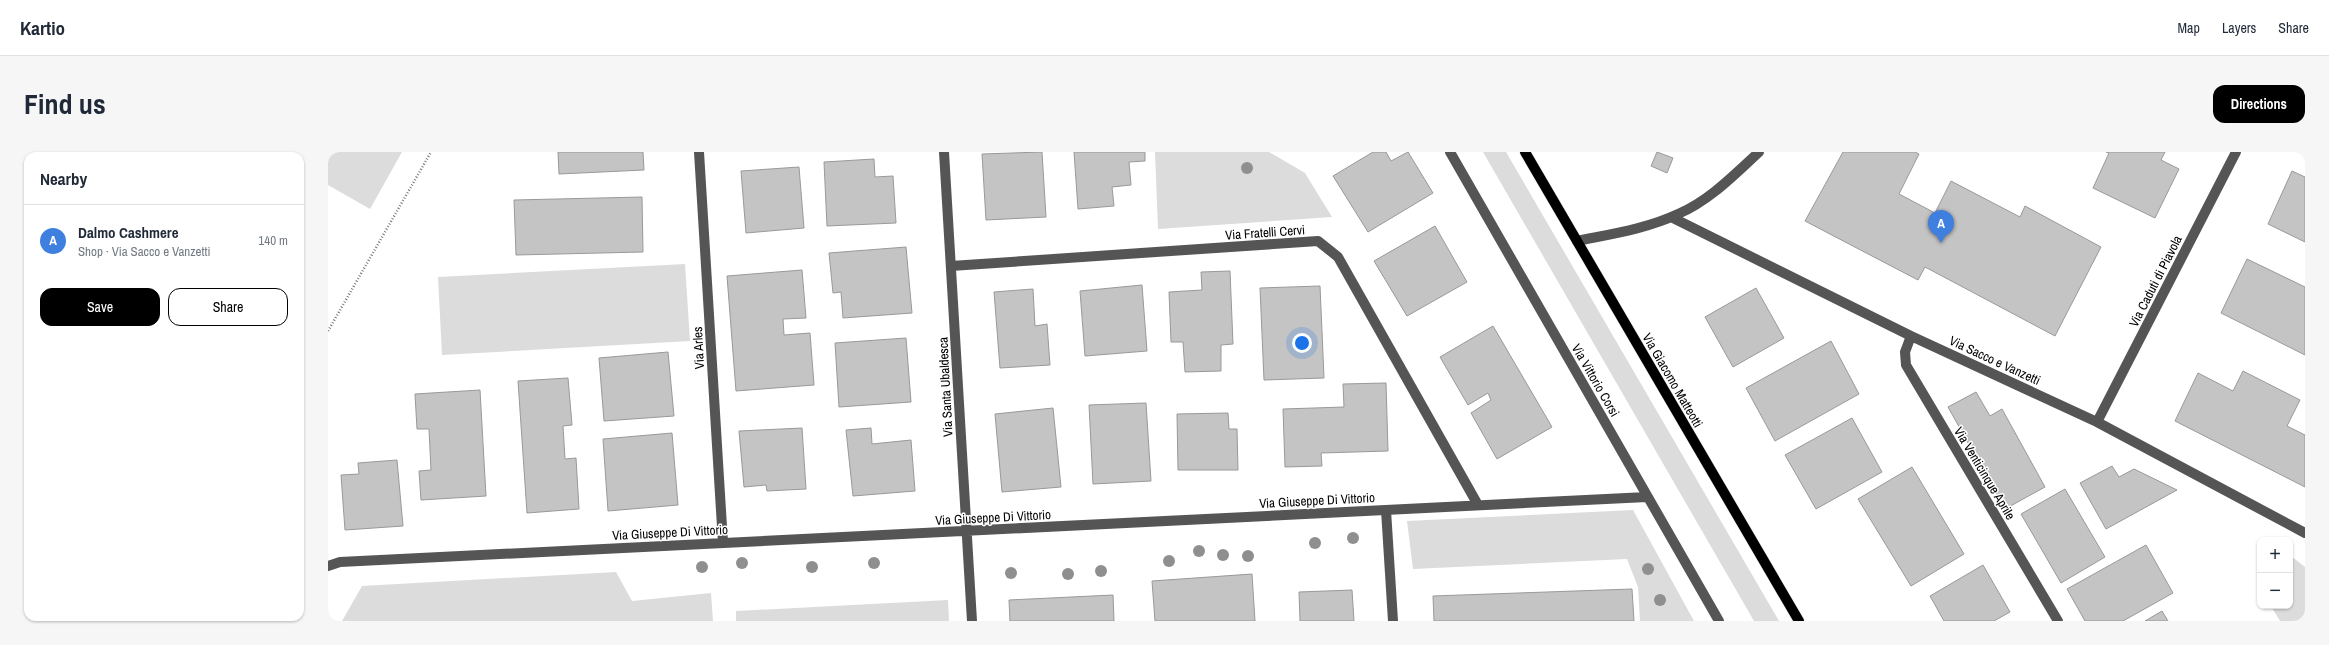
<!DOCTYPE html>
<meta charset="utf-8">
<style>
:root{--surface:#fff;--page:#f6f6f7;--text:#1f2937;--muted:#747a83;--line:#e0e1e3;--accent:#000}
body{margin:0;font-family:"Archivo Narrow",sans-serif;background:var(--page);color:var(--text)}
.controls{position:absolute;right:12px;bottom:12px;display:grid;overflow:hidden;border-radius:8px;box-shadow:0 1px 3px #0004}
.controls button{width:36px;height:36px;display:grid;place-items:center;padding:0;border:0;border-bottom:1px solid var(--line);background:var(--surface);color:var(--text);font:20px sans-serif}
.you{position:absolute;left:974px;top:191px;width:14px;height:14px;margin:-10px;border:3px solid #fff;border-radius:50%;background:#1a73e8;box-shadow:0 0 0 6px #1a73e833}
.badge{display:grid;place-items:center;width:26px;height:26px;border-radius:50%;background:var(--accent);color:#fff;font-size:13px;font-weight:700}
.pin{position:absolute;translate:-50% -33px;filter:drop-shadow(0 1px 2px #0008)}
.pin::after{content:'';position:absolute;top:21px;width:14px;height:12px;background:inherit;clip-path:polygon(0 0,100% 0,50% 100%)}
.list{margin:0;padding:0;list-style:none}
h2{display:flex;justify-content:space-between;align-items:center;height:52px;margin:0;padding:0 16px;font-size:17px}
h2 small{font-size:13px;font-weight:400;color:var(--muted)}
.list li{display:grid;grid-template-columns:26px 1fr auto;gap:12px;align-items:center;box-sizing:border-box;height:72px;padding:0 16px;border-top:1px solid var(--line)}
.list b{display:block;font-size:15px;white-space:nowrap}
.list p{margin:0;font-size:13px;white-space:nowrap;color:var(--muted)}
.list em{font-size:13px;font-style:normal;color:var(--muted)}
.actions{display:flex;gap:8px;padding:12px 16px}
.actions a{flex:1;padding:9px 0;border:1px solid var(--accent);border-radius:12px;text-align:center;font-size:14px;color:var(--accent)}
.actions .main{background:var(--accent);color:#fff}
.map{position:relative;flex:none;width:1977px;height:469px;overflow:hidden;border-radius:12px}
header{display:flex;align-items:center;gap:24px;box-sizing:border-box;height:56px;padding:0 20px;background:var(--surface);border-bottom:1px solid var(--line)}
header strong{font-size:19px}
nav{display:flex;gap:22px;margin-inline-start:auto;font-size:14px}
.intro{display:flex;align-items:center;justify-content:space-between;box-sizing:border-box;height:96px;padding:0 24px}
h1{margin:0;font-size:28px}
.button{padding:10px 18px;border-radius:12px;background:var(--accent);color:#fff;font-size:14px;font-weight:700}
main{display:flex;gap:24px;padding:0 24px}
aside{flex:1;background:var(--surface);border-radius:12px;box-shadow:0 1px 3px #0004}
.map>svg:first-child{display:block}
</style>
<header>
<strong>Kartio</strong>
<nav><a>Map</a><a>Layers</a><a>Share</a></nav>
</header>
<div class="intro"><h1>Find us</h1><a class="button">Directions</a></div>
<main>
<aside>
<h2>Nearby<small></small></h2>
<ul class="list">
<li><span class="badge" style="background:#3f7fe0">A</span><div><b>Dalmo Cashmere</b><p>Shop · Via Sacco e Vanzetti</p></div><em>140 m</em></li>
</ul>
<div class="actions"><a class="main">Save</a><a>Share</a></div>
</aside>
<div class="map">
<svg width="1977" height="469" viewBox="0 0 1977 469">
<rect width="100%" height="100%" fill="#fff"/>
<path fill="#dcdcdc" d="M 0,0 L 74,0 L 42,57 L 0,33 Z
M 827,0 L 941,0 L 977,21 L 1004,65 L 830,77 Z
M 1155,0 L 1178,0 L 1451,469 L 1426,469 Z
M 357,112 L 362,189 L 114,203 L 110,125 Z
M 1305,358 L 1366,469 L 1312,469 L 1310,435 L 1299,407 L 1085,417 L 1079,369 Z
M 1963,404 L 1977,415 L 1977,469 L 1952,469 L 1943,454 L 1962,454 Z
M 288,420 L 304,449 L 383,441 L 385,469 L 14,469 L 34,434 Z
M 620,448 L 621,469 L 408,469 L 408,459 Z"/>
<path fill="#c4c4c4" stroke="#999" d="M 230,0 L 315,0 L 316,18 L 231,22 Z
M 714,0 L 718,65 L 658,68 L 654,2 Z
M 746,0 L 817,0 L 817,9 L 801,10 L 803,33 L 784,35 L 786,54 L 750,57 Z
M 1045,0 L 1058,0 L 1063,9 L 1080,0 L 1105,41 L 1040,80 L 1005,24 Z
M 1329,0 L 1345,6 L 1339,21 L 1323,14 Z
M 1515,0 L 1587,0 L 1591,2 L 1571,42 L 1607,61 L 1623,29 L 1692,65 L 1697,54 L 1773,95 L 1727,184 L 1597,115 L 1590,128 L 1477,69 Z
M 1778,0 L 1837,0 L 1833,8 L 1851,17 L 1827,66 L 1765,36 L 1781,1 Z
M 546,7 L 547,25 L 565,24 L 568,71 L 499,74 L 496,10 Z
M 471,15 L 476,76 L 418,81 L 413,19 Z
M 1964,19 L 1977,25 L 1977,90 L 1940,72 Z
M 314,45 L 315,100 L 188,103 L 186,48 Z
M 1107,74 L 1139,130 L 1079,164 L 1046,109 Z
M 578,95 L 584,161 L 515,166 L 513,140 L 505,141 L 501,101 Z
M 1919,107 L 1977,135 L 1977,203 L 1893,161 Z
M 474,118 L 478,166 L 455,167 L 456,183 L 482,181 L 486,233 L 408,239 L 399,124 Z
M 902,119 L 905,192 L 893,193 L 893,219 L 857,220 L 855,190 L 843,190 L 841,140 L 874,138 L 873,120 Z
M 814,133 L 819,199 L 757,204 L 752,139 Z
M 992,134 L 996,226 L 936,228 L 932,136 Z
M 1428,136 L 1456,186 L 1405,215 L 1377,165 Z
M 705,137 L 707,174 L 719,172 L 722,213 L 672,216 L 666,140 Z
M 1165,174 L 1224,275 L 1169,307 L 1143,261 L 1163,248 L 1160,241 L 1140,253 L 1112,205 Z
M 578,186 L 583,250 L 511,255 L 507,191 Z
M 1503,189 L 1531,242 L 1447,289 L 1418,236 Z
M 340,200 L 346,264 L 276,269 L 271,206 Z
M 1915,219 L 1972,248 L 1959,274 L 1977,283 L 1977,335 L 1847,269 L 1870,221 L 1905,239 Z
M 240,226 L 244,273 L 235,274 L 237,307 L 248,306 L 251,357 L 199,361 L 190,229 Z
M 1058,231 L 1060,299 L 993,301 L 994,314 L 957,315 L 955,257 L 1016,255 L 1015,232 Z
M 152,238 L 158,344 L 93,348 L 91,319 L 103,318 L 101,277 L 89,277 L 87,242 Z
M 1648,240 L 1662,264 L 1674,257 L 1717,335 L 1677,357 L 1620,255 Z
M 818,251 L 823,329 L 765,332 L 761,253 Z
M 725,256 L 733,335 L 674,340 L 667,262 Z
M 900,261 L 901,277 L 909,277 L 910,318 L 850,318 L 849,262 Z
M 1524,266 L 1554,320 L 1488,357 L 1457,303 Z
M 474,276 L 478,337 L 439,339 L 438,333 L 416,335 L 411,279 Z
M 543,276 L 544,292 L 583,288 L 587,339 L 525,344 L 518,278 Z
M 344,281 L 350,353 L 280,359 L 275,287 Z
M 69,308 L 75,374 L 17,378 L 13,323 L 31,322 L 30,311 Z
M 1784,314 L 1791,325 L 1806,317 L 1849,338 L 1778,377 L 1752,331 Z
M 1584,315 L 1636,402 L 1583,434 L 1530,347 Z
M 1737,337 L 1777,405 L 1733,431 L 1693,362 Z
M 1818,393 L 1845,441 L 1795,469 L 1757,469 L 1739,437 Z
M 1655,413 L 1682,460 L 1666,469 L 1616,469 L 1602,444 Z
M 924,422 L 927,469 L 827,469 L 824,429 Z
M 1304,437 L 1306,469 L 1106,469 L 1105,444 Z
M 1024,438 L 1026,469 L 972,469 L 971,440 Z
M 785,443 L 786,469 L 682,469 L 681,448 Z
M 1834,459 L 1840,469 L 1817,469 Z"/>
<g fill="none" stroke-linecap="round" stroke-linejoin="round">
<g stroke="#dbdbdb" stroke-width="11">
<path id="major" d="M 1197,0 L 1471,469"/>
</g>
<path stroke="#777" stroke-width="2.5" stroke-dasharray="1 2" stroke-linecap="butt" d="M 0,179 L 103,0"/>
<path stroke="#555" stroke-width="10" d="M 371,0 L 395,391
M 616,0 L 644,469
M 1122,0 L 1391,469
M 1343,65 L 1583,184 L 1769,270 L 1977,381
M 1249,89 C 1283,82 1318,77 1350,62 C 1381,49 1407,22 1431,0
M 623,114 L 990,89 L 1010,105 L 1150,353
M 1583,184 L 1577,200 L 1578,213 L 1730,469
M 1769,270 L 1908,0
M 1058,358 L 1065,469
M 0,414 L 12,410 L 1319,345"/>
<use href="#major" stroke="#000" stroke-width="10"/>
</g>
<g fill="#8f8f8f">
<circle cx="919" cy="16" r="6"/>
<circle cx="1025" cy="386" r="6"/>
<circle cx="987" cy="391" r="6"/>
<circle cx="871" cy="399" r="6"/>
<circle cx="895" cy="403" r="6"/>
<circle cx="920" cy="404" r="6"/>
<circle cx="841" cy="409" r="6"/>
<circle cx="414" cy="411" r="6"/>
<circle cx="546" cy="411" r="6"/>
<circle cx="374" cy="415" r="6"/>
<circle cx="484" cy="415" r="6"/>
<circle cx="1320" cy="417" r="6"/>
<circle cx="773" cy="419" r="6"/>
<circle cx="683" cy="421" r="6"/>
<circle cx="740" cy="422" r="6"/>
<circle cx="1332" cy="448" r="6"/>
</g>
<g text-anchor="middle" stroke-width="3" stroke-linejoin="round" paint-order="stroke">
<g font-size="13" fill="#000" stroke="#fff">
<text transform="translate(937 80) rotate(-4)" y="5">Via Fratelli Cervi</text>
<text transform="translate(1827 129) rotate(-63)" y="5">Via Caduti di Piavola</text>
<text transform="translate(370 196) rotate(-93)" y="5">Via Arles</text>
<text transform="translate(1667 208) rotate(25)" y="5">Via Sacco e Vanzetti</text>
<text transform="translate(1268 228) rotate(60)" y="5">Via Vittorio Corsi</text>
<text transform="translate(1345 228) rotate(60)" y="5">Via Giacomo Matteotti</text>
<text transform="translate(617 235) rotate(-93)" y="5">Via Santa Ubaldesca</text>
<text transform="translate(1657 321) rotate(59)" y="5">Via Venticinque Aprile</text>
<text transform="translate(989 348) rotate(-3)" y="5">Via Giuseppe Di Vittorio</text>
<text transform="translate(665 365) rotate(-3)" y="5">Via Giuseppe Di Vittorio</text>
<text transform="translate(342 380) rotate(-3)" y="5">Via Giuseppe Di Vittorio</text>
</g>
</g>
</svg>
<div class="controls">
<button>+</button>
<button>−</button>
</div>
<div class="you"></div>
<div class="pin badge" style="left:1613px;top:91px;background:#3f7fe0">A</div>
</div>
</main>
